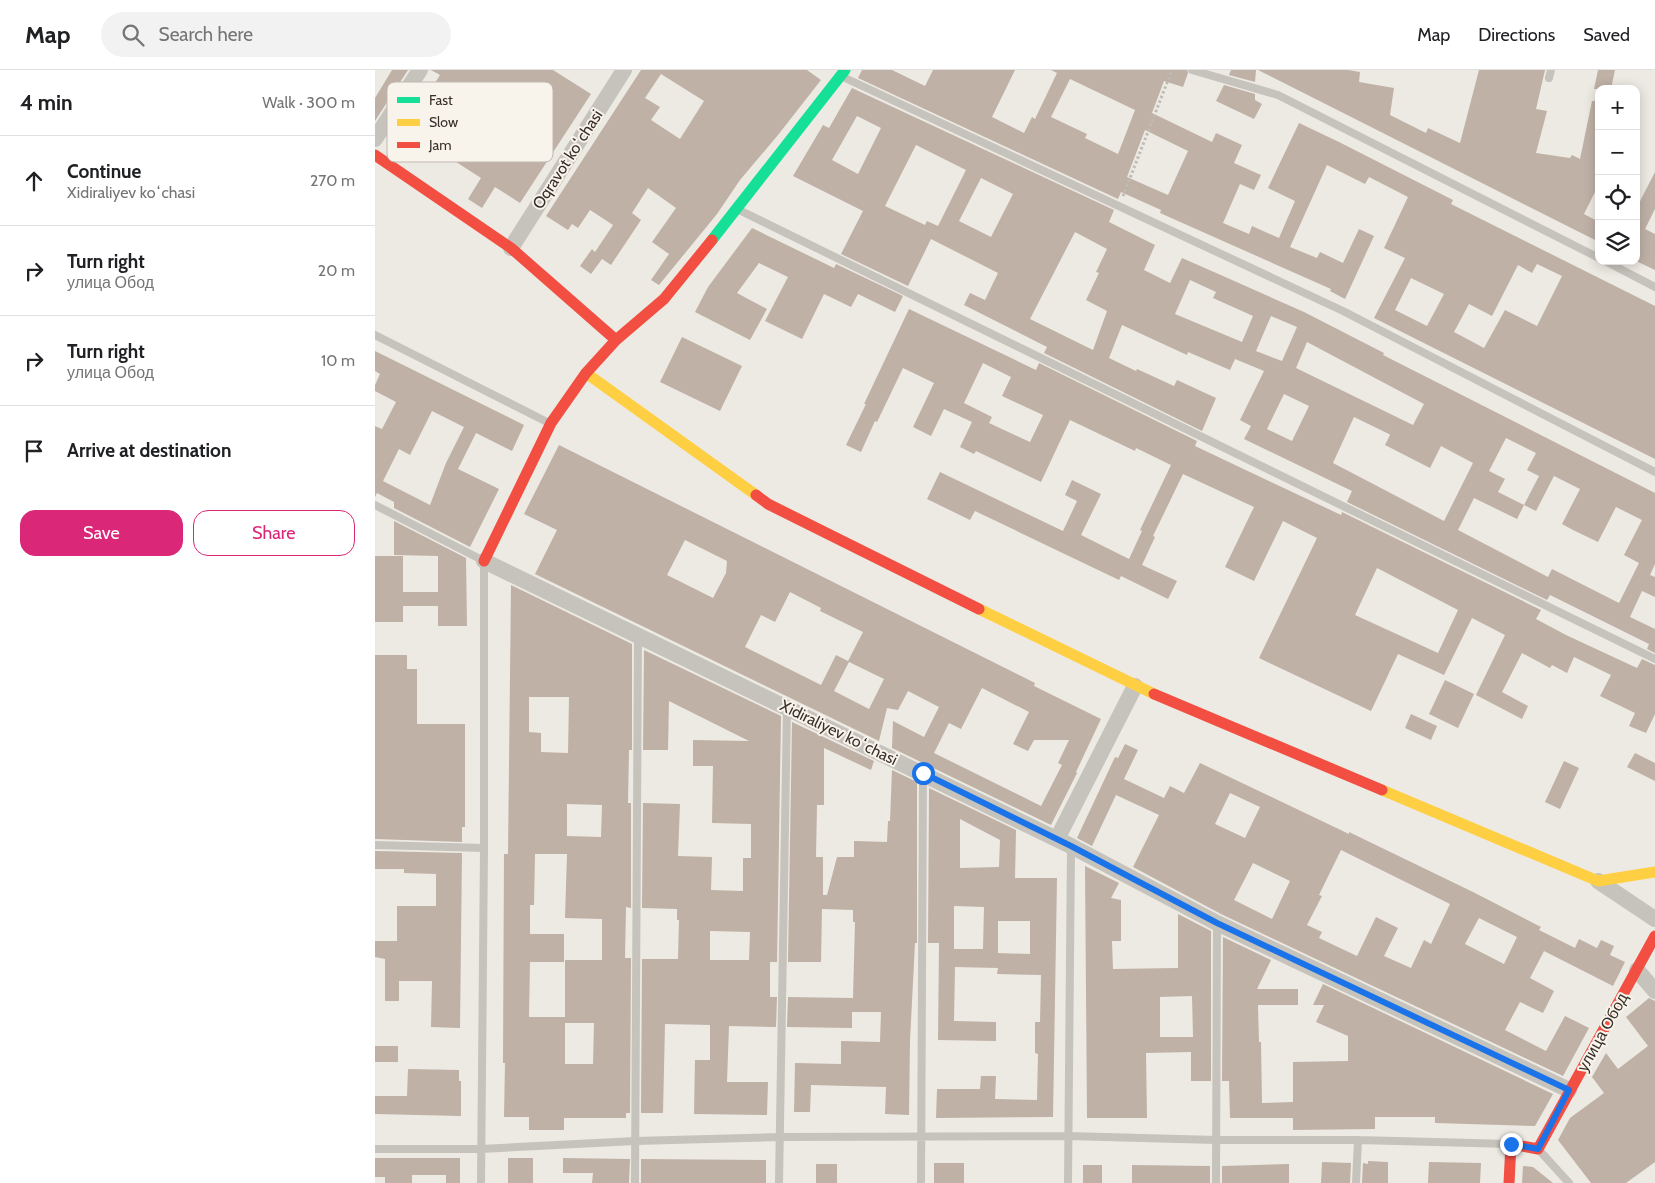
<!DOCTYPE html>
<meta charset="utf-8">
<style>
:root{--surface:#fff;--page:#f2f2f2;--text:#202124;--muted:#757577;--line:#e0e0e0;--accent:#db2777}
body{margin:0;font-family:Cabin,sans-serif;background:var(--page);color:var(--text)}
.controls{position:absolute;right:15px;top:15px;display:grid;overflow:hidden;border-radius:10px;box-shadow:0 2px 12px #0003}
.controls button{width:45px;height:45px;display:grid;place-items:center;padding:0;border:0;border-bottom:1px solid var(--line);background:var(--surface);color:var(--text);font:25px sans-serif}
.stop{position:absolute;width:15px;height:15px;margin:-11px;border:4px solid #1a73e8;border-radius:50%;background:#fff}
.stop.end{background:#1a73e8;border-color:#fff;box-shadow:0 1px 5px #0008}
.list{margin:0;padding:0;list-style:none}
h2{display:flex;justify-content:space-between;align-items:center;height:65px;margin:0;padding:0 20px;font-size:21px}
h2 small{font-size:16px;font-weight:400;color:var(--muted)}
.list li{display:grid;grid-template-columns:32px 1fr auto;gap:15px;align-items:center;box-sizing:border-box;height:90px;padding:0 20px;border-top:1px solid var(--line)}
.list b{display:block;font-size:19px;white-space:nowrap}
.list p{margin:0;font-size:16px;white-space:nowrap;color:var(--muted)}
.list em{font-size:16px;font-style:normal;color:var(--muted)}
.actions{display:flex;gap:10px;padding:15px 20px}
.actions a{flex:1;padding:11px 0;border:1px solid var(--accent);border-radius:15px;text-align:center;font-size:18px;color:var(--accent)}
.actions .main{background:var(--accent);color:#fff}
.icon{flex:none;width:28px;height:28px;fill:none;stroke:currentColor;stroke-width:2;stroke-linecap:round;stroke-linejoin:round}
.map{position:relative;flex:none;width:1280px;height:1113px;overflow:hidden}
header{display:flex;align-items:center;gap:30px;box-sizing:border-box;height:70px;padding:0 25px;background:var(--surface);border-bottom:1px solid var(--line)}
header strong{font-size:24px}
nav{display:flex;gap:28px;margin-inline-start:auto;font-size:18px}
.search{width:350px;height:45px;background:var(--page);display:flex;align-items:center;gap:12px;box-sizing:border-box;padding:0 18px;border-radius:28px;color:var(--muted);font-size:19px}
main{display:flex}
aside{flex:1;background:var(--surface)}
.map>svg:first-child{display:block}
</style>
<header>
<strong>Map</strong>
<div class="search"><svg class="icon" aria-label="search" viewBox="0 0 24 24"><circle cx="10" cy="10" r="6"/><path d="M15 15l6 6"/></svg>Search here</div>
<nav><a>Map</a><a>Directions</a><a>Saved</a></nav>
</header>
<main>
<aside>
<h2>4 min<small>Walk · 300 m</small></h2>
<ul class="list">
<li><svg class="icon" aria-label="ahead" viewBox="0 0 24 24"><path d="M12 20V5M6 11l6-6 6 6"/></svg><div><b>Continue</b><p>Xidiraliyev koʻchasi</p></div><em>270 m</em></li>
<li><svg class="icon" aria-label="right" viewBox="0 0 24 24"><path d="M7 20v-9h11M14 6l5 5-5 5"/></svg><div><b>Turn right</b><p>улица Обод</p></div><em>20 m</em></li>
<li><svg class="icon" aria-label="right" viewBox="0 0 24 24"><path d="M7 20v-9h11M14 6l5 5-5 5"/></svg><div><b>Turn right</b><p>улица Обод</p></div><em>10 m</em></li>
<li><svg class="icon" aria-label="arrive" viewBox="0 0 24 24"><path d="M6 21V4h12l-3 4 3 4H6"/></svg><div><b>Arrive at destination</b></div></li>
</ul>
<div class="actions"><a class="main">Save</a><a>Share</a></div>
</aside>
<div class="map">
<svg width="1280" height="1113" viewBox="0 0 1280 1113">
<rect width="100%" height="100%" fill="#edeae3"/>
<path fill="#bfb1a6" fill-rule="evenodd" d="M 17,0 L 33,0 L 0,51 L 0,28 Z
M 56,0 L 178,0 L 216,24 L 145,133 L 120,117 L 107,138 L 93,129 L 106,108 L 30,59 L 65,5 ZM 78,14 L 104,31 L 110,23 L 137,40 L 112,77 L 86,60 L 80,69 L 54,52 Z
M 266,0 L 432,0 L 446,10 L 403,65 L 365,110 L 342,144 L 284,215 L 276,210 L 294,184 L 277,172 L 301,138 L 273,118 L 257,143 L 266,150 L 236,195 L 227,189 L 216,204 L 205,196 L 217,179 L 220,182 L 238,155 L 215,140 L 203,158 L 197,154 L 193,160 L 171,146 ZM 286,4 L 329,31 L 305,69 L 276,50 L 285,37 L 270,28 Z
M 487,0 L 517,0 L 550,16 L 558,0 L 640,0 L 617,47 L 649,63 L 657,47 L 660,49 L 682,3 L 676,0 L 812,0 L 813,3 L 808,17 L 789,11 L 777,43 L 837,72 L 841,63 L 867,75 L 859,93 L 886,105 L 879,120 L 865,114 L 848,153 L 874,164 L 877,156 L 904,168 L 920,131 L 893,118 L 924,53 L 964,72 L 1078,130 L 1076,134 L 1280,236 L 1280,389 L 999,248 L 1030,188 L 1009,178 L 1033,127 L 994,107 L 990,114 L 952,95 L 915,177 L 942,188 L 945,182 L 968,193 L 984,159 L 999,166 L 970,229 L 955,221 L 956,219 L 785,143 L 786,140 L 746,122 L 743,129 L 483,8 ZM 695,9 L 760,40 L 743,84 L 710,68 L 712,64 L 676,47 ZM 770,60 L 813,81 L 793,125 L 752,107 ZM 1162,194 L 1187,206 L 1162,256 L 1130,240 L 1109,278 L 1079,262 L 1094,234 L 1117,246 L 1143,195 L 1157,203 ZM 1036,208 L 1069,224 L 1052,256 L 1020,240 Z
M 856,0 L 881,0 L 880,12 L 854,5 Z
M 883,0 L 973,0 L 985,2 L 984,12 L 1019,18 L 1015,45 L 1051,63 L 1053,58 L 1085,73 L 1104,0 L 1170,0 L 1161,39 L 1172,41 L 1161,83 L 1195,88 L 1197,85 L 1205,89 L 1217,31 L 1224,31 L 1224,114 L 1209,144 L 1224,152 L 1224,172 Z
M 1223,0 L 1240,0 L 1236,19 L 1219,19 Z
M 849,15 L 880,24 L 880,30 L 887,34 L 879,49 L 841,31 Z
M 477,18 L 739,140 L 734,152 L 780,175 L 769,200 L 795,213 L 807,188 L 848,206 L 929,242 L 1009,283 L 1008,285 L 1280,423 L 1280,494 L 1275,505 L 1280,507 L 1280,527 L 1267,521 L 1255,547 L 1280,559 L 1280,583 L 1272,579 L 1274,574 L 1175,525 L 1172,530 L 972,432 L 977,421 L 869,369 L 876,356 L 865,350 L 889,301 L 860,289 L 855,300 L 813,282 L 812,285 L 747,255 L 734,288 L 761,301 L 762,299 L 799,316 L 802,310 L 841,328 L 827,361 L 669,283 L 672,277 L 589,235 L 595,223 L 610,230 L 623,203 L 556,169 L 533,216 L 466,184 L 488,141 L 418,106 L 448,55 L 454,58 ZM 482,46 L 506,58 L 483,104 L 457,90 ZM 541,75 L 591,100 L 563,156 L 552,151 L 550,155 L 510,136 ZM 606,108 L 638,124 L 616,167 L 584,151 ZM 700,162 L 732,179 L 721,202 L 724,203 L 711,230 L 732,241 L 718,280 L 655,249 ZM 815,210 L 841,222 L 838,228 L 878,246 L 867,272 L 800,244 ZM 896,246 L 922,257 L 907,291 L 881,281 ZM 932,272 L 1049,334 L 1038,355 L 921,298 ZM 909,324 L 934,336 L 917,371 L 892,359 ZM 979,347 L 1014,364 L 1015,365 L 1010,375 L 1055,398 L 1066,376 L 1098,393 L 1069,451 L 958,393 ZM 1131,368 L 1161,383 L 1152,400 L 1164,406 L 1149,435 L 1161,441 L 1179,406 L 1205,419 L 1187,454 L 1198,460 L 1223,472 L 1241,437 L 1267,450 L 1249,485 L 1264,493 L 1244,533 L 1177,499 L 1173,507 L 1083,460 L 1099,428 L 1142,449 L 1149,435 L 1123,422 L 1130,409 L 1114,401 Z
M 1280,102 L 1280,139 L 1270,159 L 1280,164 L 1280,200 L 1261,191 L 1261,139 Z
M 377,158 L 459,198 L 461,194 L 528,226 L 520,242 L 483,224 L 476,237 L 449,224 L 427,269 L 390,251 L 413,207 L 384,193 L 362,223 L 392,239 L 375,270 L 320,242 L 333,217 Z
M 534,239 L 661,300 L 664,293 L 822,371 L 820,376 L 966,445 L 967,442 L 1166,540 L 1161,549 L 1191,565 L 1262,598 L 1267,589 L 1280,595 L 1280,644 L 1271,663 L 1254,656 L 1260,643 L 1225,626 L 1236,605 L 1199,587 L 1192,603 L 1177,595 L 1175,598 L 1147,583 L 1127,622 L 1153,636 L 1147,649 L 1101,625 L 1130,565 L 1097,548 L 1069,605 L 1023,584 L 996,641 L 884,588 L 942,468 L 908,451 L 879,511 L 850,497 L 879,437 L 808,404 L 778,466 L 780,467 L 767,495 L 802,511 L 793,529 L 746,506 L 744,510 L 600,441 L 595,450 L 552,429 L 565,402 L 688,461 L 702,431 L 690,425 L 697,410 L 726,424 L 706,465 L 754,489 L 767,461 L 765,460 L 796,395 L 761,378 L 760,381 L 695,350 L 666,412 L 601,381 L 599,384 L 585,377 L 597,352 L 569,339 L 556,366 L 538,357 L 559,313 L 528,298 L 502,352 L 500,351 L 486,382 L 471,375 L 491,334 L 489,334 ZM 608,293 L 636,307 L 627,326 L 668,345 L 655,372 L 614,353 L 617,347 L 589,333 ZM 1002,498 L 1083,540 L 1063,583 L 980,545 Z
M 307,267 L 367,296 L 345,341 L 285,312 Z
M 0,281 L 149,355 L 137,381 L 101,363 L 83,399 L 124,419 L 95,477 L 19,438 L 19,432 L 2,423 L 0,427 L 0,356 L 7,359 L 21,332 L 0,321 L 0,315 L 5,304 L 0,301 ZM 57,341 L 89,357 L 71,393 L 55,435 L 8,411 L 24,379 L 35,385 Z
M 184,375 L 660,613 L 659,616 L 726,649 L 701,702 L 702,703 L 676,755 L 517,678 L 518,651 L 549,667 L 564,637 L 533,621 L 523,640 L 512,638 L 504,671 L 160,504 L 182,460 L 149,444 ZM 310,470 L 352,491 L 351,503 L 338,528 L 292,505 ZM 415,522 L 446,538 L 445,541 L 488,562 L 473,591 L 461,585 L 446,615 L 370,577 L 386,545 L 400,552 ZM 474,592 L 509,609 L 494,639 L 459,621 ZM 607,618 L 654,642 L 638,674 L 653,681 L 659,670 L 694,670 L 683,693 L 687,695 L 666,736 L 559,683 L 574,653 L 586,659 Z
M 19,451 L 91,488 L 92,556 L 63,556 L 63,536 L 28,536 L 28,552 L 0,552 L 0,486 L 28,486 L 28,522 L 63,522 L 63,486 L 19,485 Z
M 136,515 L 257,574 L 257,680 L 254,680 L 253,733 L 256,733 L 256,838 L 251,837 L 250,888 L 256,888 L 255,1043 L 251,1043 L 251,1048 L 189,1048 L 189,1060 L 154,1060 L 154,1047 L 129,1047 L 130,993 L 128,993 L 129,784 L 133,784 ZM 154,627 L 194,627 L 193,683 L 166,682 L 166,663 L 154,662 ZM 192,734 L 227,735 L 226,767 L 192,766 ZM 160,784 L 192,784 L 190,848 L 227,849 L 227,890 L 190,890 L 190,947 L 154,947 L 155,892 L 189,892 L 189,864 L 155,864 L 155,835 L 159,835 ZM 190,953 L 219,953 L 218,994 L 190,994 Z
M 269,580 L 406,646 L 402,892 L 395,892 L 395,927 L 402,927 L 401,957 L 354,956 L 352,1012 L 393,1012 L 392,1045 L 319,1044 L 320,990 L 335,990 L 335,955 L 290,954 L 288,1043 L 266,1043 L 267,889 L 303,889 L 304,850 L 302,850 L 302,839 L 267,838 L 268,733 L 305,734 L 303,786 L 337,787 L 336,820 L 368,821 L 368,788 L 376,788 L 376,754 L 337,753 L 338,696 L 318,696 L 318,670 L 374,671 L 294,631 L 293,680 L 268,680 ZM 335,861 L 375,862 L 374,890 L 335,890 Z
M 0,585 L 32,585 L 32,599 L 42,599 L 42,654 L 90,654 L 90,757 L 87,757 L 87,772 L 0,769 Z
M 1070,610 L 1099,624 L 1083,658 L 1054,644 Z
M 1036,644 L 1062,656 L 1056,670 L 1030,658 Z
M 417,652 L 499,691 L 496,700 L 449,678 L 449,735 L 442,735 L 441,787 L 448,787 L 448,825 L 452,825 L 462,787 L 479,787 L 479,771 L 512,772 L 513,751 L 515,751 L 517,700 L 542,712 L 542,873 L 540,873 L 535,971 L 534,1045 L 510,1044 L 511,1017 L 436,1015 L 435,1042 L 419,1042 L 420,993 L 466,994 L 466,971 L 505,972 L 506,942 L 477,942 L 477,958 L 412,957 L 413,927 L 478,928 L 480,852 L 478,852 L 478,840 L 447,839 L 446,892 L 413,892 Z
M 750,674 L 763,680 L 749,709 L 789,728 L 795,716 L 809,723 L 825,693 L 974,764 L 974,762 L 1098,822 L 1166,857 L 1164,860 L 1200,878 L 1204,869 L 1222,878 L 1226,870 L 1239,876 L 1235,885 L 1250,892 L 1238,916 L 1169,881 L 1155,908 L 1179,921 L 1168,943 L 1145,932 L 1130,960 L 1171,981 L 1190,946 L 1214,958 L 1188,1006 L 846,844 L 758,797 L 784,745 L 741,725 L 717,776 L 702,768 L 740,687 L 743,688 ZM 855,723 L 885,737 L 870,768 L 840,754 ZM 966,780 L 1075,834 L 1056,874 L 1049,870 L 1036,898 L 1009,886 L 1023,858 L 1001,847 L 982,886 L 944,868 L 947,862 L 932,855 L 947,826 L 944,825 ZM 878,793 L 915,811 L 897,849 L 859,830 ZM 1104,848 L 1142,867 L 1129,894 L 1090,874 Z
M 1260,683 L 1280,693 L 1280,711 L 1252,697 Z
M 1189,691 L 1204,698 L 1185,739 L 1170,732 Z
M 554,718 L 641,760 L 640,808 L 682,808 L 678,1047 L 561,1048 L 562,1019 L 605,1019 L 606,1006 L 621,1006 L 620,1029 L 662,1030 L 663,984 L 660,983 L 660,952 L 665,952 L 666,905 L 622,904 L 623,898 L 580,897 L 579,951 L 621,952 L 621,971 L 563,970 L 564,873 L 553,873 ZM 585,749 L 625,770 L 624,797 L 585,798 ZM 579,836 L 609,837 L 608,879 L 579,879 ZM 623,851 L 655,851 L 655,884 L 623,883 Z
M 0,781 L 87,783 L 85,958 L 56,957 L 57,911 L 24,911 L 24,931 L 10,931 L 10,889 L 0,887 L 0,871 L 22,871 L 22,836 L 61,836 L 61,804 L 29,803 L 29,799 L 0,799 Z
M 710,796 L 744,813 L 736,828 L 746,830 L 746,871 L 737,871 L 738,899 L 803,898 L 803,844 L 836,861 L 836,1011 L 816,1011 L 816,982 L 771,983 L 772,1048 L 712,1048 ZM 817,926 L 818,967 L 785,967 L 785,927 Z
M 848,867 L 896,890 L 882,919 L 923,919 L 923,935 L 883,935 L 884,972 L 886,972 L 887,1033 L 918,1032 L 918,992 L 973,991 L 973,966 L 941,952 L 949,935 L 938,935 L 948,914 L 1178,1024 L 1160,1056 L 1060,1053 L 1060,1047 L 1000,1047 L 1000,1059 L 918,1060 L 918,1048 L 855,1048 L 854,1011 L 847,1011 Z
M 1274,928 L 1280,931 L 1280,1092 L 1251,1113 L 1216,1113 L 1183,1070 L 1195,1048 L 1229,1023 L 1217,1007 L 1231,983 L 1243,999 L 1273,976 L 1251,947 Z
M 0,976 L 23,976 L 23,992 L 0,992 Z
M 33,999 L 84,1000 L 84,1011 L 86,1011 L 86,1046 L 0,1044 L 0,1026 L 32,1026 Z
M 0,1088 L 85,1088 L 85,1113 L 71,1113 L 71,1105 L 37,1105 L 37,1113 L 10,1113 L 10,1107 L 0,1107 Z
M 133,1088 L 158,1088 L 158,1113 L 133,1113 Z
M 188,1088 L 255,1089 L 254,1113 L 217,1113 L 218,1103 L 188,1103 Z
M 266,1089 L 391,1090 L 391,1113 L 266,1113 Z
M 993,1091 L 1013,1092 L 1013,1113 L 987,1113 L 988,1093 L 993,1094 Z
M 947,1092 L 976,1093 L 975,1113 L 946,1113 Z
M 1054,1092 L 1106,1093 L 1105,1113 L 1053,1113 Z
M 559,1093 L 589,1093 L 589,1113 L 559,1113 Z
M 441,1094 L 462,1094 L 462,1113 L 441,1113 Z
M 914,1094 L 914,1113 L 847,1113 L 847,1096 Z
M 708,1095 L 727,1095 L 727,1113 L 708,1113 Z
M 757,1095 L 835,1096 L 835,1113 L 757,1113 Z
M 1148,1096 L 1158,1097 L 1178,1113 L 1147,1113 Z"/>
<g fill="none" stroke-linecap="round" stroke-linejoin="round">
<path stroke="#bfbbb5" stroke-width="3" stroke-dasharray="2.5 2.5" stroke-linecap="butt" d="M 748,126 L 797,0"/>
<path stroke="#c6c2bc" stroke-width="8" d="M 817,0 L 903,25 L 1224,188
M 468,7 L 968,241 L 1280,402
M 1174,8 L 1176,0
M 364,140 L 1280,589
M 1230,191 L 1280,217
M 0,265 L 174,353
M 0,435 L 109,491 L 109,778 L 106,1113
M 0,775 L 109,778
M 0,1079 L 106,1079 L 260,1071 L 404,1067 L 693,1066 L 841,1070 L 983,1070 L 1135,1074
M 1164,1080 L 1194,1113
M 260,1113 L 263,565
M 404,1113 L 412,637
M 546,1113 L 548,703
M 693,1113 L 696,776
M 841,1113 L 842,853
M 981,1113 L 983,1070"/>
<path stroke="#c6c2bc" stroke-width="16" d="M 0,69 L 45,0
M 136,178 L 249,0
M 109,491 L 696,776 L 842,853 L 1194,1020
M 682,769 L 760,616
M 1223,811 L 1280,849
M 1262,900 L 1280,921"/>
<path stroke="#16e098" stroke-width="11" d="M 337,170 L 470,0"/>
<path stroke="#ffcf43" stroke-width="11" d="M 211,303 L 381,425
M 604,539 L 779,624
M 1007,720 L 1223,811 L 1280,802"/>
<path stroke="#f24e42" stroke-width="11" d="M 0,85 L 136,178 L 241,270
M 381,425 L 393,434 L 604,539
M 109,491 L 176,353 L 211,303 L 241,270 L 289,229 L 337,170
M 779,624 L 1007,720
M 1134,1113 L 1136,1074 L 1163,1079 L 1280,866"/>
</g>
<g fill="none" stroke-linecap="round" stroke-linejoin="round">
<path stroke="#1a73e8" stroke-width="6" d="M 548,703 L 696,776 L 842,853 L 1194,1020 L 1163,1079 L 1136,1074"/>
</g>
<g text-anchor="middle" stroke-width="4" stroke-linejoin="round" paint-order="stroke">
<g font-size="16" fill="#37302a" stroke="#f9f4eb">
<text transform="translate(192 89) rotate(-57)" y="6">Oqravot koʻchasi</text>
<text transform="translate(464 662) rotate(26)" y="6">Xidiraliyev koʻchasi</text>
<text transform="translate(1227 962) rotate(-61)" y="6">улица Обод</text>
</g>
</g>
<rect x="12" y="12" width="166" height="80" rx="8" fill="#f9f4eb" stroke="#bfb9b1" stroke-width="1"/>
<rect x="22" y="27" width="23" height="6" fill="#16e098"/>
<rect x="22" y="49" width="23" height="7" fill="#ffcf43"/>
<rect x="22" y="72" width="23" height="6" fill="#f24e42"/>
<g font-size="14" fill="#37302a">
<text x="54" y="35">Fast</text>
<text x="54" y="57">Slow</text>
<text x="54" y="80">Jam</text>
</g>
</svg>
<div class="controls">
<button>+</button>
<button>−</button>
<button><svg class="icon" aria-label="locate" viewBox="0 0 24 24"><circle cx="12" cy="12" r="6"/><path d="M12 2v4M12 18v4M2 12h4M18 12h4"/></svg></button>
<button><svg class="icon" aria-label="layers" viewBox="0 0 24 24"><path d="M12 4l9 5-9 5-9-5zM3 14l9 5 9-5"/></svg></button>
</div>
<div class="stop" style="left:548px;top:703px"></div>
<div class="stop end" style="left:1136px;top:1074px"></div>
</div>
</main>
